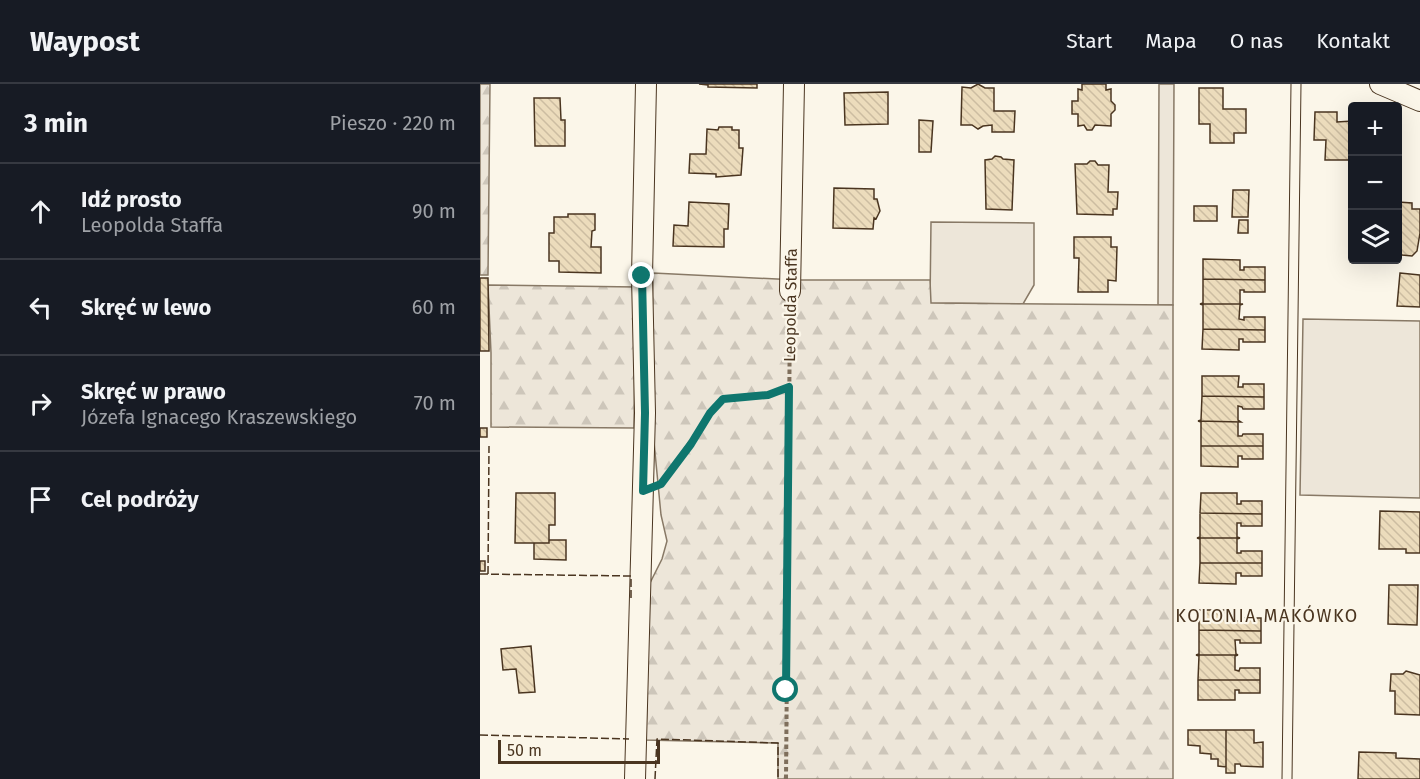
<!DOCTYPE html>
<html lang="pl">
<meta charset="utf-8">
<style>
:root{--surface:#171b24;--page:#20242c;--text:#f1f3f6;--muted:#9ea1a6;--line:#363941}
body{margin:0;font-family:"Fira Sans",sans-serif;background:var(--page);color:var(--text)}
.controls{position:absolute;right:18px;top:18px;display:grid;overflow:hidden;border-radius:6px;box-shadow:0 6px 24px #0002}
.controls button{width:54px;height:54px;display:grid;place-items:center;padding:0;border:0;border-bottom:2px solid var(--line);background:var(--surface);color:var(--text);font:30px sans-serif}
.scale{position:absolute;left:18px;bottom:15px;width:162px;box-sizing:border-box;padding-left:6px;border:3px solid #4a3520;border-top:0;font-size:16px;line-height:21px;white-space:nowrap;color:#4a3520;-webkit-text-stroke:4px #fbf6e9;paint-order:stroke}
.stop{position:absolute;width:18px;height:18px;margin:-14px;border:4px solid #0f766e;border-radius:50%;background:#fff}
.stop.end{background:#0f766e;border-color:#fff;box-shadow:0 2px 6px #0008}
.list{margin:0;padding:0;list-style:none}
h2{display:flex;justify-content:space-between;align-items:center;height:78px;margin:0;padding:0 24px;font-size:26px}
h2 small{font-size:20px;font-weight:400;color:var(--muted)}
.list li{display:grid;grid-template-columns:39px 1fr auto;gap:18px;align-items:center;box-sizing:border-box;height:96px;padding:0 24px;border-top:2px solid var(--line)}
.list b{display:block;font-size:22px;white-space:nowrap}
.list p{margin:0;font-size:20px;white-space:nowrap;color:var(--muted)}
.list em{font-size:20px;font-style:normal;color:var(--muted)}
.icon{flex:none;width:33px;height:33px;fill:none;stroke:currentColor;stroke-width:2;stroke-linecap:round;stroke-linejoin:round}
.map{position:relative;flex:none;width:940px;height:695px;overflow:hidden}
header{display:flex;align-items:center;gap:36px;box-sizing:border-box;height:84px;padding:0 30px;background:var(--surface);border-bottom:2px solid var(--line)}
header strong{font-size:28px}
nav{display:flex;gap:33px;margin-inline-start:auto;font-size:21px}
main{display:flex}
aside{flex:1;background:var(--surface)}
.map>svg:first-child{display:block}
</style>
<header>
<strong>Waypost</strong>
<nav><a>Start</a><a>Mapa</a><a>O nas</a><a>Kontakt</a></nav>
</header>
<main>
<aside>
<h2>3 min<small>Pieszo · 220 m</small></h2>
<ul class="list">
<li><svg class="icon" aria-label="ahead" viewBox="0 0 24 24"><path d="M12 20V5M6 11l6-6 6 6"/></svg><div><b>Idź prosto</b><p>Leopolda Staffa</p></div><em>90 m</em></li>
<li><svg class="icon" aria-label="left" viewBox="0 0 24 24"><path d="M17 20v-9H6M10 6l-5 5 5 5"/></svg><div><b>Skręć w lewo</b></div><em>60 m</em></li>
<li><svg class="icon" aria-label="right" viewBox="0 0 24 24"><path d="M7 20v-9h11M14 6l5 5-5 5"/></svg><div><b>Skręć w prawo</b><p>Józefa Ignacego Kraszewskiego</p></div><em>70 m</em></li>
<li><svg class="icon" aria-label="arrive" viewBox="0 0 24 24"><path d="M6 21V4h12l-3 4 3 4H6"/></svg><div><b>Cel podróży</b></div></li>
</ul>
</aside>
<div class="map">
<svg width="940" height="695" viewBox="0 0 940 695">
<defs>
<pattern id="forest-firs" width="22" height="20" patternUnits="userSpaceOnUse" patternTransform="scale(1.5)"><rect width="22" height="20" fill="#ede6d9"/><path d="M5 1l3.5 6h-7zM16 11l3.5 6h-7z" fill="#cdc6ba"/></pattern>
<pattern id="building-back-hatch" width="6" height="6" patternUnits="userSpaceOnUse" patternTransform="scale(1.5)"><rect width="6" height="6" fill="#ecdcbc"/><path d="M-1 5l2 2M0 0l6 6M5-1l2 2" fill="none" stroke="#ccbda1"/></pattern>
</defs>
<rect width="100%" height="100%" fill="#fbf6e9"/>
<path fill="#ede6d9" stroke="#887966" stroke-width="1.5" d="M 679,0 L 694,0 L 693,221 L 678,221 Z
M 451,138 L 554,139 L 554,201 L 543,220 L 450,219 Z
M 823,235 L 940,237 L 940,414 L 820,411 Z"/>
<path fill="url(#forest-firs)" stroke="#887966" stroke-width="1.5" d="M 0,0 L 10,0 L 8,191 L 0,191 Z
M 173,189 L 317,196 L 450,196 L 451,219 L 693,221 L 693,695 L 298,695 L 298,659 L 166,656 L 169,501 L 182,475 L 187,457 L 181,431 L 174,358 L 171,294 Z
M 8,201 L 156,203 L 154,344 L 11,343 L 11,269 Z"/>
<path fill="url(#building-back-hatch)" stroke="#4a3520" stroke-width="1.5" d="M 219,0 L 277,0 L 277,4 L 228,3 L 228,1 Z
M 498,0 L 505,4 L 514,4 L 514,27 L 535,27 L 534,48 L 512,48 L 512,41 L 503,42 L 498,45 L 492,41 L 481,41 L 482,3 L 491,4 Z
M 602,0 L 626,0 L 626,6 L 631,5 L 631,17 L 635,21 L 635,26 L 631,30 L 631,42 L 615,41 L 612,46 L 607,46 L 604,41 L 598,42 L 598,30 L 592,30 L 592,17 L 598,17 L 598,5 L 602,6 Z
M 719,4 L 743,4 L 743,25 L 766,25 L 766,49 L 754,49 L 754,59 L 730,59 L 730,40 L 719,40 Z
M 408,8 L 408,40 L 365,41 L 364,9 Z
M 54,14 L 80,14 L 81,36 L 85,36 L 85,62 L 55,62 Z
M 835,28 L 857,28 L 857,38 L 872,37 L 872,76 L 845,76 L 846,56 L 834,56 Z
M 439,36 L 453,37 L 451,68 L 439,68 Z
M 239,43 L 252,43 L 252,46 L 259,46 L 259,64 L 263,64 L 261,91 L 236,93 L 236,90 L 209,89 L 210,70 L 226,70 L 227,45 L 238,46 Z
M 515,72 L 521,73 L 523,75 L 534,76 L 532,126 L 506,125 L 505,76 L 512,75 Z
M 610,77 L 615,77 L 618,81 L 629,81 L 628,108 L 638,108 L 637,125 L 633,125 L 633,131 L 597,130 L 595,80 L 607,80 Z
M 354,104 L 394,105 L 394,115 L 397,115 L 400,127 L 396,135 L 394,134 L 393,145 L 353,144 Z
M 753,106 L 769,106 L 768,133 L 752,133 Z
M 209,118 L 249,120 L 248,145 L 244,145 L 244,163 L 193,162 L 194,141 L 208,142 Z
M 918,118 L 932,119 L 932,125 L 940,125 L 940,149 L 937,167 L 932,172 L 922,171 L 918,166 Z
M 714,122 L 737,122 L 737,137 L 714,137 Z
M 88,130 L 115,130 L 115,146 L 112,147 L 111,163 L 121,163 L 121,189 L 79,188 L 79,177 L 69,177 L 69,149 L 74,149 L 74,133 L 88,133 Z
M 759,136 L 768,136 L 768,149 L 758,149 Z
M 594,153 L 631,153 L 631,163 L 637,163 L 636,197 L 628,196 L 628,208 L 598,208 L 599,174 L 594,174 Z
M 723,175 L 760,176 L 760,186 L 764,186 L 764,183 L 785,183 L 785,196 L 723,195 Z
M 920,189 L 940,191 L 940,223 L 917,222 Z
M 0,194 L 8,194 L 9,267 L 0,267 Z
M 723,195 L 785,196 L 785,208 L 764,208 L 764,206 L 760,206 L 760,220 L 763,220 L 720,220 L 723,219 Z
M 720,220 L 763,220 L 760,221 L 759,235 L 764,236 L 764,233 L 785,233 L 785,246 L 723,245 L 723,221 Z
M 723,245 L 785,246 L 785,258 L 763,258 L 763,255 L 759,255 L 759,266 L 722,265 Z
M 722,292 L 759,292 L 758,303 L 763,303 L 763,300 L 784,300 L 784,313 L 722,312 Z
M 722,312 L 784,313 L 784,325 L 763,325 L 762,323 L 758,322 L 758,336 L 761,338 L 718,337 L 721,336 Z
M 718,337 L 761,338 L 758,338 L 758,352 L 762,352 L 763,350 L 783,350 L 783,362 L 721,362 L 721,338 Z
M 0,344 L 7,344 L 7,353 L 0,353 Z
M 721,362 L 783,362 L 783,375 L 762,375 L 762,372 L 758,372 L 758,383 L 721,382 Z
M 36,409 L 75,409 L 75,441 L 69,441 L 69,459 L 35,459 Z
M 721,409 L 757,409 L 757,420 L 761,420 L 761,417 L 782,417 L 782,430 L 720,429 Z
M 900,427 L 940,428 L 940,469 L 926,469 L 926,465 L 899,465 Z
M 720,429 L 782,430 L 782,442 L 761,442 L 761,439 L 757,439 L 757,453 L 760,454 L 717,454 L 720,453 Z
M 717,454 L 760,454 L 757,455 L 757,469 L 761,469 L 761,467 L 782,467 L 782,479 L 720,479 L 720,455 Z
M 69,456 L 86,456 L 86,476 L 54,475 L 54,459 L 69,459 Z
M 0,477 L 5,477 L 5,487 L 0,487 Z
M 720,479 L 782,479 L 782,492 L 761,492 L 761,489 L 756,489 L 756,500 L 719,499 Z
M 909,501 L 938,501 L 937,541 L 908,540 Z
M 719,526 L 756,526 L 756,537 L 760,537 L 760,534 L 781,534 L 781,547 L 719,546 Z
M 719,546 L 781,547 L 781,559 L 760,559 L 760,556 L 755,556 L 756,570 L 758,571 L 716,571 L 719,570 Z
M 51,562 L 55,608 L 39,609 L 36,585 L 23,586 L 21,565 Z
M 716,571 L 758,571 L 755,572 L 755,586 L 759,587 L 760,584 L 780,584 L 780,596 L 718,596 L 719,572 Z
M 926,587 L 940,591 L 940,631 L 915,630 L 915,607 L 910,607 L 911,590 L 923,590 Z
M 718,596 L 780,596 L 780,609 L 759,609 L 759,606 L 755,606 L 755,616 L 718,616 Z
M 708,646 L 746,646 L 746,683 L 738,682 L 738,675 L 731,675 L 731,670 L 720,669 L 720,662 L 708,661 Z
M 746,646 L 774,646 L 774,659 L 783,658 L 783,683 L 761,682 L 760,680 L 755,680 L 755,689 L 746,689 Z
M 879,668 L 916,669 L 916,674 L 940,675 L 940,695 L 878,695 Z"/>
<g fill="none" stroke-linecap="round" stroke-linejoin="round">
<g stroke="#4a3520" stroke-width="11">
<path id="lane" d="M 807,695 L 816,0"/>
</g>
<g stroke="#4a3520" stroke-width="22">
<path id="street" d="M 900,0 L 940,17
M 310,207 L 314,0
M 155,695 L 165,329 L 162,192 L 166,0"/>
</g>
<path stroke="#7f6f5c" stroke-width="4" stroke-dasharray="4.5 3" stroke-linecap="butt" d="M 183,398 C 202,371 221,339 243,315 L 288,311 L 309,303
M 306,695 L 310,225"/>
<use href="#lane" stroke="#fbf6e9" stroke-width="9"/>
<use href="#street" stroke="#fbf6e9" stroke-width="20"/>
<path stroke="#4a3520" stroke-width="1.5" stroke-dasharray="8 3" stroke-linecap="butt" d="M 0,490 L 151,492 L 151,515
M 8,490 L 9,362
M 0,651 L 149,655
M 175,695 L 177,655 L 298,659 L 298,695"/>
</g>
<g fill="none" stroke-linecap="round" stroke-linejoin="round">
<path stroke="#0f766e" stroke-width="8" d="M 162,192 L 165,329 L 163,407 L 181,400 L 211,360 L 230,329 L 243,315 L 288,311 L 309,303 L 306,606"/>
</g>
<g text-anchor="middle" stroke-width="4.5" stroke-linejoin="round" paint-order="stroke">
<g font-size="16" fill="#4a3520" stroke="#fbf6e9">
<text transform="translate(310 221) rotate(-89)" y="6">Leopolda Staffa</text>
</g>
<g font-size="18" letter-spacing="1.5" fill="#4a3520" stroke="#fbf6e9">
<text x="787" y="538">KOLONIA MAKÓWKO</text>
</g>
</g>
</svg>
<div class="controls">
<button>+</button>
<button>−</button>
<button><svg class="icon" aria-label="layers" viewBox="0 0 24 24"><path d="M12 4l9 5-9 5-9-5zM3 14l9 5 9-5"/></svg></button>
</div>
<div class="scale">50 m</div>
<div class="stop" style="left:306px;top:606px"></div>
<div class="stop end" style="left:162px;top:192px"></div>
</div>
</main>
